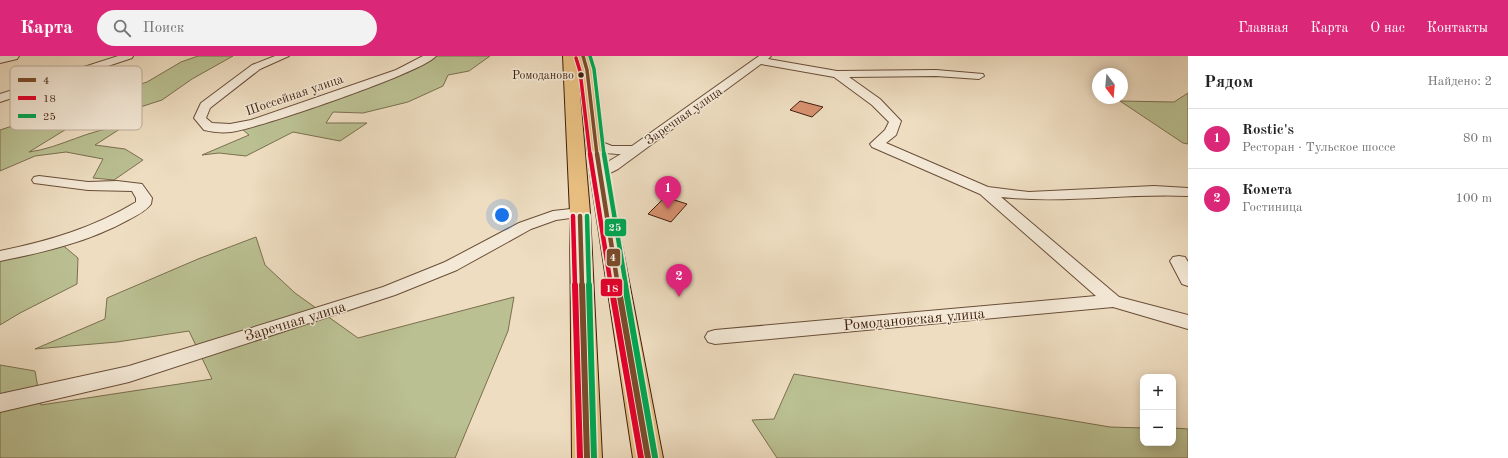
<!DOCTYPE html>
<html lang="ru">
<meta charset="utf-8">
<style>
:root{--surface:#fff;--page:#f2f2f2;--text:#222;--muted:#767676;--line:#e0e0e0;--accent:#db2777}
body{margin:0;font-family:"Old Standard TT",serif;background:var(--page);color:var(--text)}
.controls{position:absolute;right:12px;bottom:12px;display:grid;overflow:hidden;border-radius:8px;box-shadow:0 2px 10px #0003}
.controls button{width:36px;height:36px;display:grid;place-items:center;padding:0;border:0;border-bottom:1px solid var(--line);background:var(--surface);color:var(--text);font:20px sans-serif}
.compass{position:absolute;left:1092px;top:12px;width:36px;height:36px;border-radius:50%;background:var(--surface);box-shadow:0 2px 10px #0003;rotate:164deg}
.you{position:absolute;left:502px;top:159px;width:14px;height:14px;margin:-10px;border:3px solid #fff;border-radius:50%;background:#1a73e8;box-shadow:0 0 0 6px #1a73e833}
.badge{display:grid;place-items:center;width:26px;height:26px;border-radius:50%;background:var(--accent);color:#fff;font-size:13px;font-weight:700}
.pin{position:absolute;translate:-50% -33px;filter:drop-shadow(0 1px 2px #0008)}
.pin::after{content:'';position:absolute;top:21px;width:14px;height:12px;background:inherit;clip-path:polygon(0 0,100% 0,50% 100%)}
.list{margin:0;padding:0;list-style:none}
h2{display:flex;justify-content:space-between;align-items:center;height:52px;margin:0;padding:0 16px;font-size:17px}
h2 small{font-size:13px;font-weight:400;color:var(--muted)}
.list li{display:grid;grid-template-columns:26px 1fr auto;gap:12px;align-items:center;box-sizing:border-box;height:60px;padding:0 16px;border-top:1px solid var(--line)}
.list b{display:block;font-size:15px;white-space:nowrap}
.list p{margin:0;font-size:13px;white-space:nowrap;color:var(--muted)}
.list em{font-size:13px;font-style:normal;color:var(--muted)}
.icon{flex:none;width:22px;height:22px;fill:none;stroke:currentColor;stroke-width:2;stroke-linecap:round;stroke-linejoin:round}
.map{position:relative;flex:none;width:1188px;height:402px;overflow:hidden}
header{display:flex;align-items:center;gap:24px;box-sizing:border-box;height:56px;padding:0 20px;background:var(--accent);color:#fff}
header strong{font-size:19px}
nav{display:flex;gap:22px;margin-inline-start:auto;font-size:14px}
.search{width:280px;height:36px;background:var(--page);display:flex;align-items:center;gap:10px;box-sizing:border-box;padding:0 14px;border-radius:22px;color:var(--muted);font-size:15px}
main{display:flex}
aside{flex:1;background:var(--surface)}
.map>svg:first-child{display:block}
</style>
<header>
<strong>Карта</strong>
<div class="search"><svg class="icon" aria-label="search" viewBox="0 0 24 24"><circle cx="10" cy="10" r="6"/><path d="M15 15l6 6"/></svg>Поиск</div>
<nav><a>Главная</a><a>Карта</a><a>О нас</a><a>Контакты</a></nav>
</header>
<main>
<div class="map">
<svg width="1188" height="402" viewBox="0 0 1188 402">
<rect width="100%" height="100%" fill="#eeddc1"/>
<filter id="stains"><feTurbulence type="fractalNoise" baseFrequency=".005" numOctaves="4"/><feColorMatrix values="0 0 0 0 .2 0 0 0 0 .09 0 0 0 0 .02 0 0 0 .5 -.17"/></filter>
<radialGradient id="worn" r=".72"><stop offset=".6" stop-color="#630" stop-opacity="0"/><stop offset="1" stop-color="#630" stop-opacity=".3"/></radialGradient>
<path fill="#bac092" stroke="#7c6f4e" d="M 198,0 L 233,0 L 192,23 L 162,44 L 131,54 L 99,53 L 29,96 C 61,92 90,72 123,71 L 95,89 L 125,93 L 143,104 L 114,124 L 93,122 L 103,103 L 66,96 L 35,100 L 0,115 L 0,74 L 147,26 L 181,6 Z
M 437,0 L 490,0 L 469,15 L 448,19 L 443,30 L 408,46 L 363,57 L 333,56 L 326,67 L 367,67 L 340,85 L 293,76 L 246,100 L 219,97 L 202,99 L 249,79 L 242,73 Z
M 1188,37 L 1188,88 L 1183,87 L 1120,45 L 1174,46 Z
M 256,181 L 265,209 L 295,237 L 358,282 L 514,241 L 508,275 L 455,402 L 0,402 L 0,309 L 35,315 L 41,349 L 212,323 L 189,275 L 117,286 L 35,293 L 105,263 L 107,242 L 198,203 Z
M 60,187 L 78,202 L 77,228 L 20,257 L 0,269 L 0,200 Z
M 794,318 L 1110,371 L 1143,372 L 1143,387 L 1173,387 L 1173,372 L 1188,373 L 1188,402 L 777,402 L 752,364 L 774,363 Z"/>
<path fill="#d99270" stroke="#3e1e0b" d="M 800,45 L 823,51 L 812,61 L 790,54 Z
M 665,141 L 687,148 L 671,166 L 648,158 Z"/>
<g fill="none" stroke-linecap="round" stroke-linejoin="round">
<g stroke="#6a4e38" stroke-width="2">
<path id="minor" d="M 118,0 L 133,0 L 132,2 L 0,46 L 0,38 Z
M 275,0 L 289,0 L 260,13 L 210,52 L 206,62 L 212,67 L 230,68 L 251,64 L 396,14 L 423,0 L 436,0 C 424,16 257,73 231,76 C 222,77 212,76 204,74 L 194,62 L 201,47 L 252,9 Z
M 759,0 L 771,0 L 768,3 L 837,15 L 936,14 L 983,18 L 984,20 L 979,23 L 936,20 L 849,21 L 880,43 L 901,65 L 896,79 L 886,87 L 988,131 L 1029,136 L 1154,130 L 1188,132 L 1188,140 C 1126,137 1063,148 1001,141 L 1119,241 L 1188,259 L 1188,273 L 1113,251 L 715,288 L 708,286 L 705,281 L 708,276 L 715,274 L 1096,240 L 980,138 L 872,91 L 870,88 L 885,74 L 889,66 L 872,49 L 834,21 L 761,8 L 618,113 L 604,120 L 594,120 L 592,117 L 594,114 L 621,98 C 610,98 594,97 587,87 L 589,84 L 594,83 L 612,90 L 632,90 Z
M 39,120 L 88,126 L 117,125 L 142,128 L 152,142 L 151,148 C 146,155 136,160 128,164 C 88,186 45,196 0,205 L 0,195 C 49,185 93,172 136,146 L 136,142 L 132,135 L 88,134 L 34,127 L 32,124 L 34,121 Z
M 580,152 L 585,154 L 588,157 L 585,160 L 556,164 L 531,173 L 457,214 L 395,239 L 129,326 L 0,356 L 0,338 L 129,310 L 383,231 L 445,206 L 519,167 L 553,155 Z
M 1179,200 L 1185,201 L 1188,206 L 1188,230 L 1182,228 L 1170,205 L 1173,201 Z"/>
</g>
<g stroke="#6a4e38" stroke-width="2">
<path id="tertiary" d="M 0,0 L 19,0 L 17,3 L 0,7 Z"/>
</g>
<g stroke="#3e1e0b" stroke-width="2">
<path id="primary" d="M 563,0 L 590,0 L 594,14 L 608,117 L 663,402 L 633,402 L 590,117 L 580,14 L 577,2 L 590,157 L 602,402 L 572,402 L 570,157 Z"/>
</g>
<use href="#minor" fill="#f4e9d7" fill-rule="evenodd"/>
<use href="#tertiary" fill="#f4e9d7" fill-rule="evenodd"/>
<use href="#primary" fill="#e7be80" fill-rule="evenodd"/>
<g stroke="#f4e9d7" stroke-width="5.5">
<path id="bus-1-far2" d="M 583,0 L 587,14 L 597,99"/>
</g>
<g stroke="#f4e9d7" stroke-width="8">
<path id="bus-1-far1" d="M 597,98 L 618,230
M 580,160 L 582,230"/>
</g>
<g stroke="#f4e9d7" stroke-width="9">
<path id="bus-1" d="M 582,229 L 587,402
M 618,229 L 648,402"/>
</g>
<g stroke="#f4e9d7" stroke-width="5.5">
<path id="bus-2-far2" d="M 576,2 L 580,15 L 590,99"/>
</g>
<g stroke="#f4e9d7" stroke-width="8">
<path id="bus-2-far1" d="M 590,98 L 611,230
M 573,160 L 575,230"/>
</g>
<g stroke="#f4e9d7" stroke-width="9">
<path id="bus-2" d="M 575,229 L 580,402
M 611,229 L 641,402"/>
</g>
<g stroke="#f4e9d7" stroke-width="5.5">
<path id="bus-3-far2" d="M 590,0 L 594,13 L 604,99"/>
</g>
<g stroke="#f4e9d7" stroke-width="8">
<path id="bus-3-far1" d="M 604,98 L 626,230
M 587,160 L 589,230"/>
</g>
<g stroke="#f4e9d7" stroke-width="9">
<path id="bus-3" d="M 589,229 L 594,402
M 625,229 L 655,401"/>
</g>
<use href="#bus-1-far2" stroke="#7a4b2a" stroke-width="3.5"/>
<use href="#bus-1-far1" stroke="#7a4b2a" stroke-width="4.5"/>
<use href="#bus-1" stroke="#7a4b2a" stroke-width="6"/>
<use href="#bus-2-far2" stroke="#e4002b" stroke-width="3.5"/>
<use href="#bus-2-far1" stroke="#e4002b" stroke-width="4.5"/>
<use href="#bus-2" stroke="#e4002b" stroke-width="6"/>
<use href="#bus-3-far2" stroke="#00a651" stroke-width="3.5"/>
<use href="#bus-3-far1" stroke="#00a651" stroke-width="4.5"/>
<use href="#bus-3" stroke="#00a651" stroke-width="6"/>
</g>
<circle fill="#3e1e0b" stroke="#f4e9d7" stroke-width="1.5" cx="581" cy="19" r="3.5"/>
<g text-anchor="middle" stroke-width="3" stroke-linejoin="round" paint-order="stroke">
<g font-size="12" fill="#3e1e0b" stroke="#f4e9d7" text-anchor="end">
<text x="574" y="23">Ромоданово</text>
</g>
<g font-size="13" fill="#3e1e0b" stroke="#f4e9d7">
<text transform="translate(294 38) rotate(-19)" y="5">Шоссейная улица</text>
<text transform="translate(683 59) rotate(-35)" y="5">Заречная улица</text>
</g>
<g font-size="15" fill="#3e1e0b" stroke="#f4e9d7">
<text transform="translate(914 263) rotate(-5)" y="5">Ромодановская улица</text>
<text transform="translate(295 265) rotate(-17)" y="5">Заречная улица</text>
</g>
</g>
<rect x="10" y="10" width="132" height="64" rx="6" fill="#f4e9d7" stroke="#bdac9a" stroke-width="1"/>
<rect x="18" y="22" width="18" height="4" fill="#7a4b2a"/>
<rect x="18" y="40" width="18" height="4" fill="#e4002b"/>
<rect x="18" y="58" width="18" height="4" fill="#00a651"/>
<g font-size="11" fill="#3e1e0b">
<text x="43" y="28">4</text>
<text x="43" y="46">18</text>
<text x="43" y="64">25</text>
</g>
<g stroke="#f4e9d7" stroke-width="1.5">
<rect x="604" y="162" width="23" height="19" rx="4" fill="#00a651"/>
<rect x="606" y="192" width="15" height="19" rx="4" fill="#7a4b2a"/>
<rect x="600" y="222" width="23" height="19" rx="4" fill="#e4002b"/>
</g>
<g font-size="11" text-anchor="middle" font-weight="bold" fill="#fff">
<text x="615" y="175">25</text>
<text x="613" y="205">4</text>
<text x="612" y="236">18</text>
</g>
<rect width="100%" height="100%" filter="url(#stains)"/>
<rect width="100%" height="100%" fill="url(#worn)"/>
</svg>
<div class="controls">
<button>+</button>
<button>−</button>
</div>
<svg class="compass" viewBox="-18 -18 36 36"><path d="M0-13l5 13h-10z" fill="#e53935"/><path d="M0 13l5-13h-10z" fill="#767676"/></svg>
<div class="you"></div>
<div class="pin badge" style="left:668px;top:153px">1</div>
<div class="pin badge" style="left:679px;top:241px">2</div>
</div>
<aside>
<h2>Рядом<small>Найдено: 2</small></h2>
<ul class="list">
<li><span class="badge">1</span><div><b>Rostic's</b><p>Ресторан · Тульское шоссе</p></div><em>80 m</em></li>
<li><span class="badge">2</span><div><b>Комета</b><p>Гостиница</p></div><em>100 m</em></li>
</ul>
</aside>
</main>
